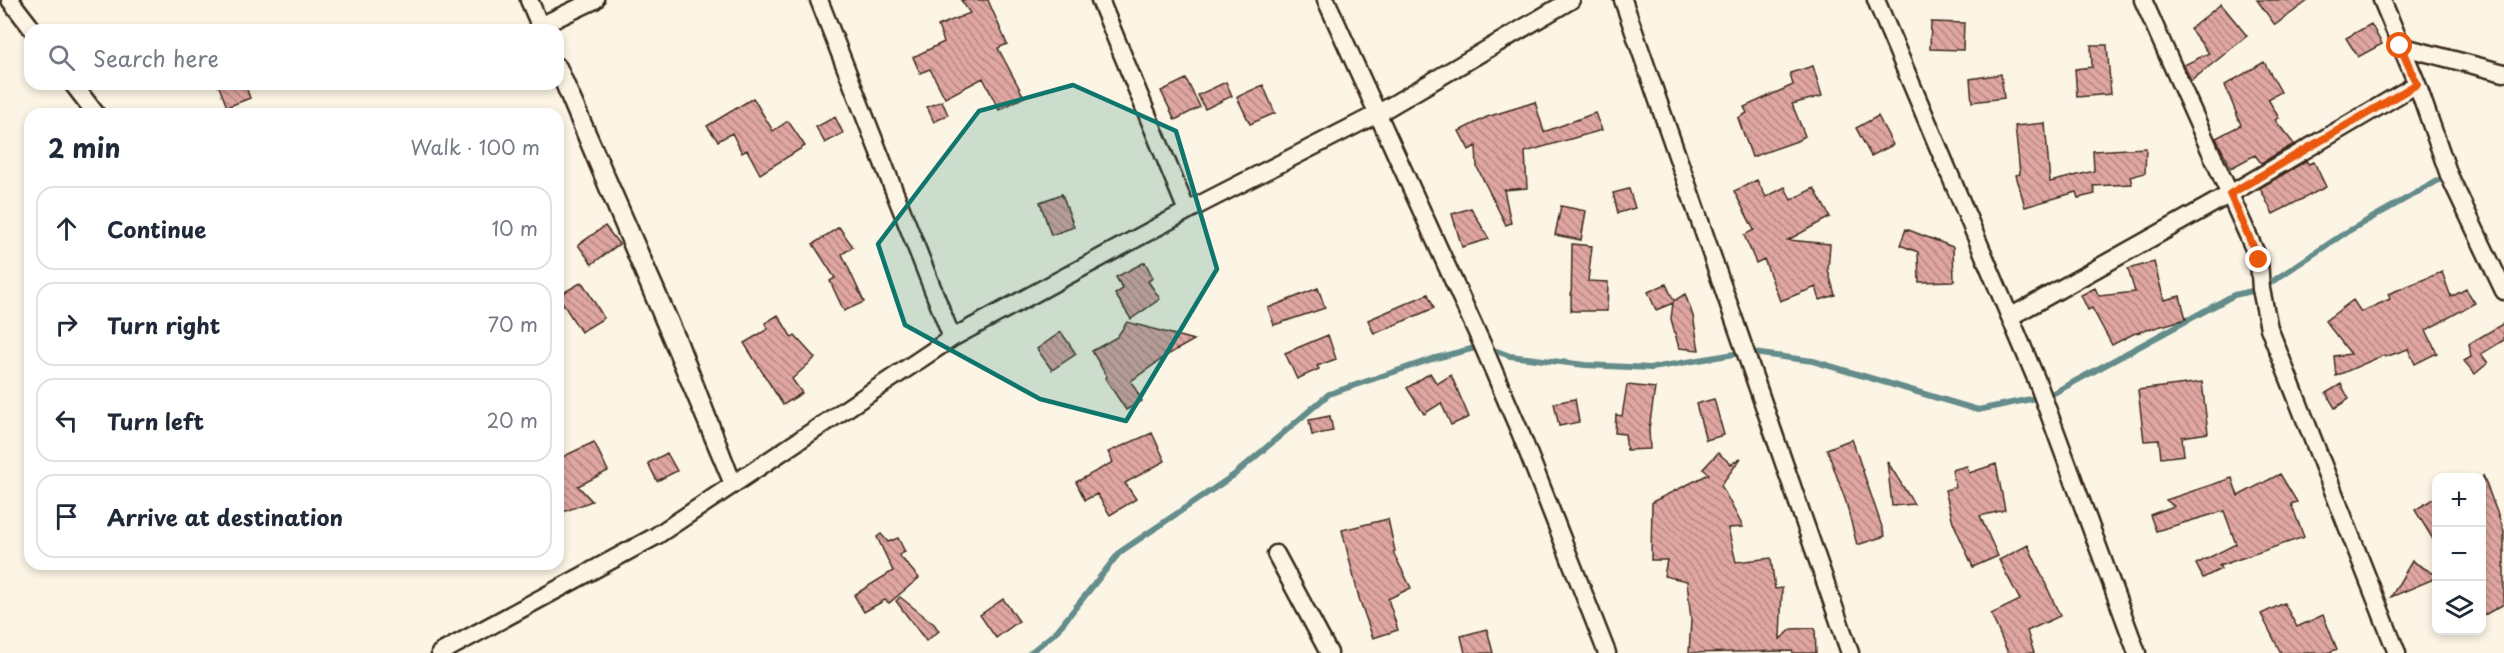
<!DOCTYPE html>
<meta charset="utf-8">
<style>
:root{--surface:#fff;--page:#f2f2f3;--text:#1f2937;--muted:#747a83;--line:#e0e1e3}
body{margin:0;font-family:"Playpen Sans",sans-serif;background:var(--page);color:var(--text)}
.controls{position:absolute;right:18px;bottom:18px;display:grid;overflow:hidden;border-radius:12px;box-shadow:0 3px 9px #0003}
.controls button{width:54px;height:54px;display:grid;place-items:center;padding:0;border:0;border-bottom:2px solid var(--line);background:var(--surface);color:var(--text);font:30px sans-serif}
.stop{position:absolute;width:18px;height:18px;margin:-14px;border:4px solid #ea580c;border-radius:50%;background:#fff}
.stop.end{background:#ea580c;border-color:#fff;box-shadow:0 2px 6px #0008}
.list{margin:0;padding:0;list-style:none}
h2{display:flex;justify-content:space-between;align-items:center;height:78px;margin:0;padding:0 24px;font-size:26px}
h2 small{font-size:20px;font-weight:400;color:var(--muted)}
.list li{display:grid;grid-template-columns:39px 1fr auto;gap:18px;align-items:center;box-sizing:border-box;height:84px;margin:0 12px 12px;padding:0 12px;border:2px solid var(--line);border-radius:18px}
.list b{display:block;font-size:22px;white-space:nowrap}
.list em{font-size:20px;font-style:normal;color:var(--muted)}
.icon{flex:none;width:33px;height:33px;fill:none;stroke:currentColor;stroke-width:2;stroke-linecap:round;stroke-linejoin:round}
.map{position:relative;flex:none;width:2504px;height:653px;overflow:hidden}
.search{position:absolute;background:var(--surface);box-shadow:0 3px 9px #0003;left:24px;top:24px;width:540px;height:66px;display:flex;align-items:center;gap:15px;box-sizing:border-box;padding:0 21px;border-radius:18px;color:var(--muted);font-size:22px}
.panel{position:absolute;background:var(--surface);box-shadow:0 3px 9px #0003;left:24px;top:108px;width:540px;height:462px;border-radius:18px}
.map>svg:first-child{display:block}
</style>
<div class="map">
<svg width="2504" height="653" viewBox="0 0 2504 653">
<defs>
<pattern id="building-back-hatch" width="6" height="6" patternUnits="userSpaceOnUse" patternTransform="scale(1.5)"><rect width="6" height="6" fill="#e0a6a1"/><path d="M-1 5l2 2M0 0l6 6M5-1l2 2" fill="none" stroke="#b78783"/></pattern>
</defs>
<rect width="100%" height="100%" fill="#fcf5e5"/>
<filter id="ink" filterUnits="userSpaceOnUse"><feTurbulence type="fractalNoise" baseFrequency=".0167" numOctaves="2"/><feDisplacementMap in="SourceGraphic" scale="12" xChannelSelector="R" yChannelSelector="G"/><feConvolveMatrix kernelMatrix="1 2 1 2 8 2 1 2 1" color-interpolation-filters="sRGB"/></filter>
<g filter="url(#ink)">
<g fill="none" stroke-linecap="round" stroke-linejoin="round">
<path stroke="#638c8b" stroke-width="6" d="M 1030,653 L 1056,632 L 1120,552 L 1234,475 L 1329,394 L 1432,359 L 1483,346 L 1510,356 L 1585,365 L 1652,368 L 1746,352 L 1813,361 L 1978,410 L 2050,395 L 2234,295 L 2261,289 L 2345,233 L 2448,175"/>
</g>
<path fill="url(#building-back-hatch)" stroke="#3b2a1e" stroke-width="1.5" d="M 961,0 L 988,0 L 1007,44 L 998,48 L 1024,97 L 999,110 L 983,78 L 945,98 L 930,69 L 920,73 L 913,57 L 944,42 L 938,26 L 970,13 Z
M 2257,0 L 2309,0 L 2275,25 Z
M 2221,4 L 2247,36 L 2191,81 L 2184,65 L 2209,53 L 2190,29 Z
M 1931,22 L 1964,23 L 1963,50 L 1930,49 Z
M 2371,24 L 2382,44 L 2358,57 L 2346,38 Z
M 2091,45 L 2107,45 L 2111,94 L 2077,97 L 2075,69 L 2092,67 Z
M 2264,62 L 2281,92 L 2268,99 L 2279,118 L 2275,120 L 2294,144 L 2261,163 L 2255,155 L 2231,168 L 2216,138 L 2241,125 L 2225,85 Z
M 1813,66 L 1822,96 L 1792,104 L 1805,136 L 1797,141 L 1752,157 L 1738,118 L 1747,113 L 1744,107 L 1793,85 L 1790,73 Z
M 2001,74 L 2004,98 L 1972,102 L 1970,79 Z
M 1186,79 L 1200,107 L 1175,120 L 1161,91 Z
M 1226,82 L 1232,96 L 1205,109 L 1198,95 Z
M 218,84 L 245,84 L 250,98 L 227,107 Z
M 1263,85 L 1275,113 L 1250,124 L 1237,97 Z
M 753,98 L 773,131 L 788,121 L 805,146 L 760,174 L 747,150 L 742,153 L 732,133 L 718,141 L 707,126 Z
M 942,101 L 948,115 L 934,122 L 927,107 Z
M 1535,102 L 1544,132 L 1595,113 L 1602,130 L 1525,152 L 1527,188 L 1504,190 L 1511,223 L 1506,225 L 1477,167 L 1476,146 L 1469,150 L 1459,131 L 1487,117 Z
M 1878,116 L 1893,145 L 1871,156 L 1856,128 Z
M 835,117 L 843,133 L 825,143 L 816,127 Z
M 2045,123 L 2050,182 L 2094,171 L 2093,151 L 2146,148 L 2145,173 L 2130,177 L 2132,184 L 2093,186 L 2095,194 L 2078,198 L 2076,192 L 2025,207 L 2016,175 L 2020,174 L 2015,126 Z
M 2306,161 L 2309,164 L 2314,162 L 2326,187 L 2273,214 L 2260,188 Z
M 1757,180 L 1766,197 L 1785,187 L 1791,200 L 1814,188 L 1830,217 L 1788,240 L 1830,244 L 1828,270 L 1835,295 L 1820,300 L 1816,287 L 1780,301 L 1764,259 L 1756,263 L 1744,235 L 1754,230 L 1734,191 Z
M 1629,189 L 1635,208 L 1618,213 L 1613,193 Z
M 1062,194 L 1074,227 L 1051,235 L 1040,202 Z
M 1561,206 L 1586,211 L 1581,240 L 1555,235 Z
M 1471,208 L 1489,239 L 1462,247 L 1452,214 Z
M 605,226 L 619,244 L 592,264 L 578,245 Z
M 839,227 L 853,247 L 842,254 L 864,302 L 844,311 L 830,281 L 835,278 L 813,244 Z
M 1906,229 L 1953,247 L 1954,281 L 1919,282 L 1918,252 L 1900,245 Z
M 1572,244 L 1592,246 L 1588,281 L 1608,282 L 1607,311 L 1571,311 Z
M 1145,262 L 1153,278 L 1148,281 L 1160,299 L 1131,319 L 1115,294 L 1123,289 L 1116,277 Z
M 2154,262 L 2164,300 L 2180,296 L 2186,319 L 2133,334 L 2112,345 L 2092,308 L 2088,310 L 2081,295 L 2095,288 L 2099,296 L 2135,292 L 2128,269 Z
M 2442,272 L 2451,297 L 2466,289 L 2475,303 L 2426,330 L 2437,353 L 2415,364 L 2408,349 L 2385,357 L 2384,355 L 2336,376 L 2334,356 L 2351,354 L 2325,321 L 2353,300 L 2361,312 L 2390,299 L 2388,294 Z
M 582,282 L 604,318 L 581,332 L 558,296 Z
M 1666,284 L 1674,301 L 1685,294 L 1693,316 L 1699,350 L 1679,348 L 1671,319 L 1673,303 L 1656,310 L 1648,292 Z
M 1318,288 L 1325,308 L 1274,325 L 1268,308 Z
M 1428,294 L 1434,308 L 1374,334 L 1368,320 Z
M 778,315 L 792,338 L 795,336 L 815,358 L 792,379 L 802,393 L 783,405 L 744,343 L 768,329 L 765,323 Z
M 1127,322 L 1194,340 L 1169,354 L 1131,381 L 1142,401 L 1126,410 L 1105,378 L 1107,377 L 1092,351 L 1117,337 Z
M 2504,323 L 2504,340 L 2481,354 L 2488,363 L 2475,374 L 2464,361 L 2471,357 L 2469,344 Z
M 1061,332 L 1076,354 L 1052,370 L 1037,349 Z
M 1328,335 L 1336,359 L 1317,366 L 1319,369 L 1297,379 L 1285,353 Z
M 1430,373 L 1437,384 L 1451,375 L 1469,417 L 1451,425 L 1441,403 L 1424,414 L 1407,388 Z
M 2202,382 L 2208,433 L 2182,437 L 2184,455 L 2161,458 L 2159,440 L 2144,441 L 2138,390 Z
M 2341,384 L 2349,399 L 2335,408 L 2326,393 Z
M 1627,385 L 1655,388 L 1649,429 L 1650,449 L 1627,450 L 1625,434 L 1615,433 L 1616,415 L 1622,416 Z
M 1575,399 L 1579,422 L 1559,426 L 1554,403 Z
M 1714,399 L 1724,435 L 1706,440 L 1696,404 Z
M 1330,416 L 1333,431 L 1312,435 L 1309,420 Z
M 1152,433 L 1165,461 L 1125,483 L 1136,499 L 1110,515 L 1097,494 L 1085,500 L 1076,482 L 1113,462 L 1108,452 Z
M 1852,439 L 1885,536 L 1857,545 L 1846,502 L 1827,449 Z
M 594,442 L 608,471 L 578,486 L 592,501 L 558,514 L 558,459 Z
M 667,453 L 677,471 L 657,481 L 648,463 Z
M 1718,453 L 1731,464 L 1741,458 L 1721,485 L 1743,527 L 1728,528 L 1736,562 L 1771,558 L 1775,589 L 1782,588 L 1780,639 L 1792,629 L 1815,628 L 1816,653 L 1793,653 L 1792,651 L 1689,653 L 1691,620 L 1687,581 L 1664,576 L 1667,560 L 1651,560 L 1652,502 L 1709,474 L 1703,469 Z
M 1887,461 L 1914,504 L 1892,506 Z
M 1996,464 L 2005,510 L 1980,516 L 1998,556 L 1973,567 L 1953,522 L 1945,490 L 1956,487 L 1952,470 L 1967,466 L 1969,473 Z
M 2280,474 L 2297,502 L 2291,504 L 2304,537 L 2219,566 L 2221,569 L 2203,578 L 2196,564 L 2236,544 L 2224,511 L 2156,531 L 2150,515 L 2174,506 L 2166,500 L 2232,478 L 2238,496 Z
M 2483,475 L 2504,531 L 2504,604 L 2481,617 Z
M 2436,497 L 2436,544 L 2415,510 Z
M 1388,519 L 1395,551 L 1393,552 L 1411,588 L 1388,599 L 1398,630 L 1373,638 L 1359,598 L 1342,530 Z
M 881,534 L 888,542 L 898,538 L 905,552 L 899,555 L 919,578 L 889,603 L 885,600 L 864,612 L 854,595 L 893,571 L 877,537 Z
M 2028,545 L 2060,616 L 2027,631 L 2034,653 L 2008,653 L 1991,614 L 2020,600 L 1999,560 Z
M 2412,561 L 2436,575 L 2436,578 L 2391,597 Z
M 900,597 L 934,624 L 939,631 L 926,641 L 896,601 Z
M 1003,599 L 1019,621 L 996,638 L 980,615 Z
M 2284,603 L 2297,627 L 2323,615 L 2337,649 L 2327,653 L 2281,653 L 2261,614 Z
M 1487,629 L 1493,653 L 1465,653 L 1461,636 Z"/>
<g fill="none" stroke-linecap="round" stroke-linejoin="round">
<g stroke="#3b2a1e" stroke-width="21">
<path id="street" d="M 10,0 L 33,30
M 529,0 L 542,30
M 819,0 L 952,338
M 1100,0 L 1187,211
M 1326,0 L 1483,346 L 1520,432 L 1607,653
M 1623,0 L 1850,653
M 1876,0 L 2037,381 L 2137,653
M 2143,0 L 2259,260 L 2261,289 L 2269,328 L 2397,653
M 2382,0 L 2417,84 L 2449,175 L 2504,291
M 540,26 L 595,0
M 2400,46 L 2504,73
M 558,67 L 678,341 L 733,484 L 558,69
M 73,84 L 96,114
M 2010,317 L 2230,194 L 2417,84
M 1276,554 L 1329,653
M 440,653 L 656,536 L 952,338 L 1187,211 L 1377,114 L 1571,0"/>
</g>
<use href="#street" stroke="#fcf5e5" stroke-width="16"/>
</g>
</g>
<g fill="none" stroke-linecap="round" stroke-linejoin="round" filter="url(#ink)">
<path stroke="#ea580c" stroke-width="8" d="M 2259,260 L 2230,194 L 2417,84 L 2400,46"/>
</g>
<path fill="#0f766e" fill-opacity="0.2" stroke="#0f766e" stroke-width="4.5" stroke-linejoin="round" d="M 1073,85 L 1176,131 L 1217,269 L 1126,421 L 1040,399 L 905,325 L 878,244 L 979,111 Z"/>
</svg>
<div class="controls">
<button>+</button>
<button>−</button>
<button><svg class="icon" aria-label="layers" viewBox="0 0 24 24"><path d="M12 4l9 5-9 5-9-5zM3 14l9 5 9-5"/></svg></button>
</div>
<div class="stop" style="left:2400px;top:46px"></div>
<div class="stop end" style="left:2259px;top:260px"></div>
<div class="search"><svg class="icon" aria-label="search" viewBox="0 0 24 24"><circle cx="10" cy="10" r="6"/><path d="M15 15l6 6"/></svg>Search here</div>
<section class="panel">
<h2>2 min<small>Walk · 100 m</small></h2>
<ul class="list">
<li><svg class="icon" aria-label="ahead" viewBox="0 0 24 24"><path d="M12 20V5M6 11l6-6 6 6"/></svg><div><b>Continue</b></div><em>10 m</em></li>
<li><svg class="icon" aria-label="right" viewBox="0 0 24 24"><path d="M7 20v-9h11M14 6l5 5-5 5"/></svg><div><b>Turn right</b></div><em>70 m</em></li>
<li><svg class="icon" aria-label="left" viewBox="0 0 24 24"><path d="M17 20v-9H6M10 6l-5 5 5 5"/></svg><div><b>Turn left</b></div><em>20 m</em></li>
<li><svg class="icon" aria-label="arrive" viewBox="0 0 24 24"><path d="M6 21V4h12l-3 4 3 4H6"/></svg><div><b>Arrive at destination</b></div></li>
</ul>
</section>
</div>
